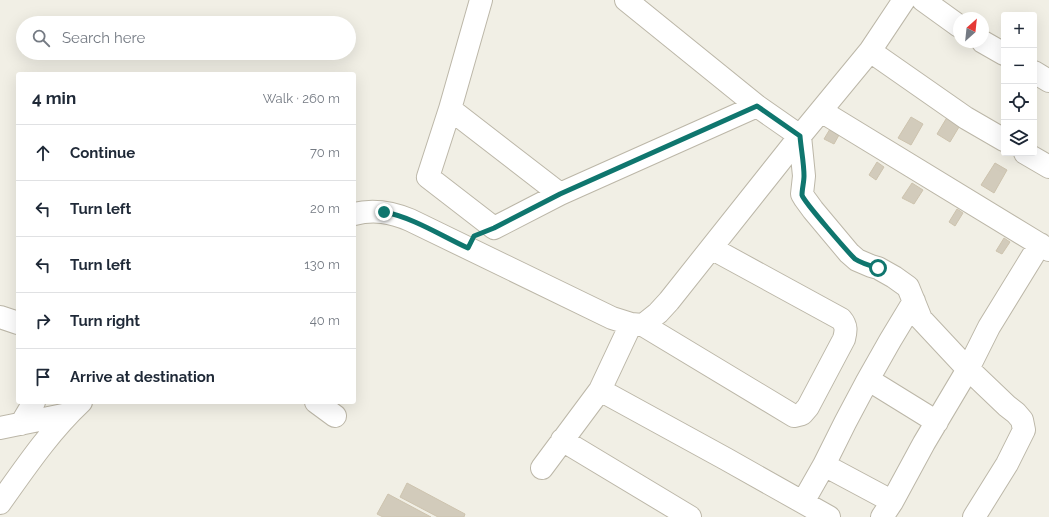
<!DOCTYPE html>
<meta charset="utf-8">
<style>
:root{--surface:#fff;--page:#f2f2f3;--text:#1f2937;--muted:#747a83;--line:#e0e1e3}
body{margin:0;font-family:Raleway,sans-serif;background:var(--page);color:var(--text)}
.controls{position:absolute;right:12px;top:12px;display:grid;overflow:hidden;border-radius:4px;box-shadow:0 4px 16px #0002}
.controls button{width:36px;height:36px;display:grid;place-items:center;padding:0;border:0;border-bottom:1px solid var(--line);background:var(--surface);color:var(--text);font:20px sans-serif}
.compass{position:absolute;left:953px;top:12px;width:36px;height:36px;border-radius:50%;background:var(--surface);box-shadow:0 4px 16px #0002;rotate:27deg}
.stop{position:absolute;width:12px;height:12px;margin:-9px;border:3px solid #0f766e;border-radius:50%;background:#fff}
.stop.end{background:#0f766e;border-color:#fff;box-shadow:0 1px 4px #0008}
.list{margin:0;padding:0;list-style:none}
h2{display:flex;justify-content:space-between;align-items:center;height:52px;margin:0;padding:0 16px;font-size:17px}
h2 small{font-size:13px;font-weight:400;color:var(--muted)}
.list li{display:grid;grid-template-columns:26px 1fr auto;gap:12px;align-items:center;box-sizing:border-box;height:56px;padding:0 16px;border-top:1px solid var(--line)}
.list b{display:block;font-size:15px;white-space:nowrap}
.list em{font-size:13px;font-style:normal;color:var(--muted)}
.icon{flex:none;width:22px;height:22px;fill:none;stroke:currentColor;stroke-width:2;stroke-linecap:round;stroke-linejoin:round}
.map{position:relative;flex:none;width:1049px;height:517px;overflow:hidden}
.search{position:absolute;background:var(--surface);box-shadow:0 4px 16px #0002;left:16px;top:16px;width:340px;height:44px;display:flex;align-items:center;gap:10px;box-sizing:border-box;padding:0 14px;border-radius:22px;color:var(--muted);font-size:15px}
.panel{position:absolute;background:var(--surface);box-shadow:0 4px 16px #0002;left:16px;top:72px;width:340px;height:332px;border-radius:4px}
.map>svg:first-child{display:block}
</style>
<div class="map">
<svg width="1049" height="517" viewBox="0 0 1049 517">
<rect width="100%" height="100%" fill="#f1efe5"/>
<path fill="#d2cbbb" stroke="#cdc3ae" d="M 949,114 L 962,122 L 950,142 L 937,134 Z
M 911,117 L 923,124 L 911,145 L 898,138 Z
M 830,129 L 839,135 L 834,144 L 824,139 Z
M 877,162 L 884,167 L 876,180 L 869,175 Z
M 995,163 L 1007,170 L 994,193 L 981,185 Z
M 912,183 L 923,190 L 914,204 L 902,198 Z
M 957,209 L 963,213 L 955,226 L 949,222 Z
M 1004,238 L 1010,242 L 1002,254 L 996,251 Z
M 407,483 L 465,514 L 464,517 L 438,517 L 400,497 Z
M 388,494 L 431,517 L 383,517 L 377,514 Z"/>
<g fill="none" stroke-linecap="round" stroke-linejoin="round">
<g stroke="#bcb7a8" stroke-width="24">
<path id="minor" d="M 481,0 L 450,109 L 560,194 L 757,106
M 626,0 L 757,106 L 800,136 L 804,176 L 802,194 L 805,199 L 813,210 L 849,253 L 857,260 L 871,266 L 878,268 L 894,277 L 908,287 L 921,319 L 963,364 L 1007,406 L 1016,413 L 1022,420 L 1024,430 L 1007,464 L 974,517
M 923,0 L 959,26
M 983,42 L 1004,54
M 870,51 L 966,118 L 1004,140
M 1034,72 L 1049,81
M 450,109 L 428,177 L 494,228 L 560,194
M 821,111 L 1049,250
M 1025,153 L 1049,167
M 354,214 C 374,209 391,212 410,220 L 612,318 L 631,324 L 643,325 L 658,313 L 669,301 L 800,136 L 870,51 L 904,0
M 914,301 C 881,354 851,409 824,465 L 882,496 L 892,502 L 924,443 L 968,369 L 989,327 L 1040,244
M 0,317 L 18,323
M 643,325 L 794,416 L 802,414 L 808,407 L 844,339 C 846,331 847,326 841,319 L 711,248
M 869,380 L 937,422
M 600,390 L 726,459 L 829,517
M 316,402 L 335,416
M 21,424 L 34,402
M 0,428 L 68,414
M 562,440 L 690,517
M 542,468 L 600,390 L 631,324
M 803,502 L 824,465
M 0,503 C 25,468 49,432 81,402
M 882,517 L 892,502"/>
</g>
<use href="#minor" stroke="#fff" stroke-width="22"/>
</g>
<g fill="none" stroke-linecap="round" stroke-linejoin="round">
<path stroke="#0f766e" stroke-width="5" d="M 384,212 C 412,217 442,236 468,248 L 474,236 L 494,228 L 560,194 L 757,106 L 800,136 C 801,149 804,163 804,176 C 804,182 802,189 802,195 C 804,202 848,252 855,259 C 861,263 871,266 878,268"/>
</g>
</svg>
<div class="controls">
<button>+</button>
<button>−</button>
<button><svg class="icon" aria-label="locate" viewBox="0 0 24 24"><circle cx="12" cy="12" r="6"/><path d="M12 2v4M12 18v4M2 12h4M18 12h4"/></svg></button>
<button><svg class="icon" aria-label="layers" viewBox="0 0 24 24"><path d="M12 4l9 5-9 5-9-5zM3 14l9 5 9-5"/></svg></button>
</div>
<svg class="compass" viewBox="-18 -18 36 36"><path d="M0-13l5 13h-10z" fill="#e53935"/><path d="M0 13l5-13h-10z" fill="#747a83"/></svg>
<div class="stop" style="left:878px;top:268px"></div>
<div class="stop end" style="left:384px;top:212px"></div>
<div class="search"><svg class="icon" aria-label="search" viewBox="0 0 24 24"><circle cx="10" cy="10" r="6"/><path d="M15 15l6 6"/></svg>Search here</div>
<section class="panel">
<h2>4 min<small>Walk · 260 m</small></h2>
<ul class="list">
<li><svg class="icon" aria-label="ahead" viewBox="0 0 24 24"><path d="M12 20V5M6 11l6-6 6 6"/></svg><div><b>Continue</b></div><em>70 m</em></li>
<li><svg class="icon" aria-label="left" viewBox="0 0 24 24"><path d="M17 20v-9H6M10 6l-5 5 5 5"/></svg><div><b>Turn left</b></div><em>20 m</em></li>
<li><svg class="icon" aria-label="left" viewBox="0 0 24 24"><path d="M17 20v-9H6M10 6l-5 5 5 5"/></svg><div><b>Turn left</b></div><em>130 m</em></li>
<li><svg class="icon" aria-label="right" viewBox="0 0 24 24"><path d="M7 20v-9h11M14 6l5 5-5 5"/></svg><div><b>Turn right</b></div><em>40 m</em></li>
<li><svg class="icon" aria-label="arrive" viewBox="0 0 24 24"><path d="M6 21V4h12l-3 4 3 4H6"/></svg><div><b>Arrive at destination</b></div></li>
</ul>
</section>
</div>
